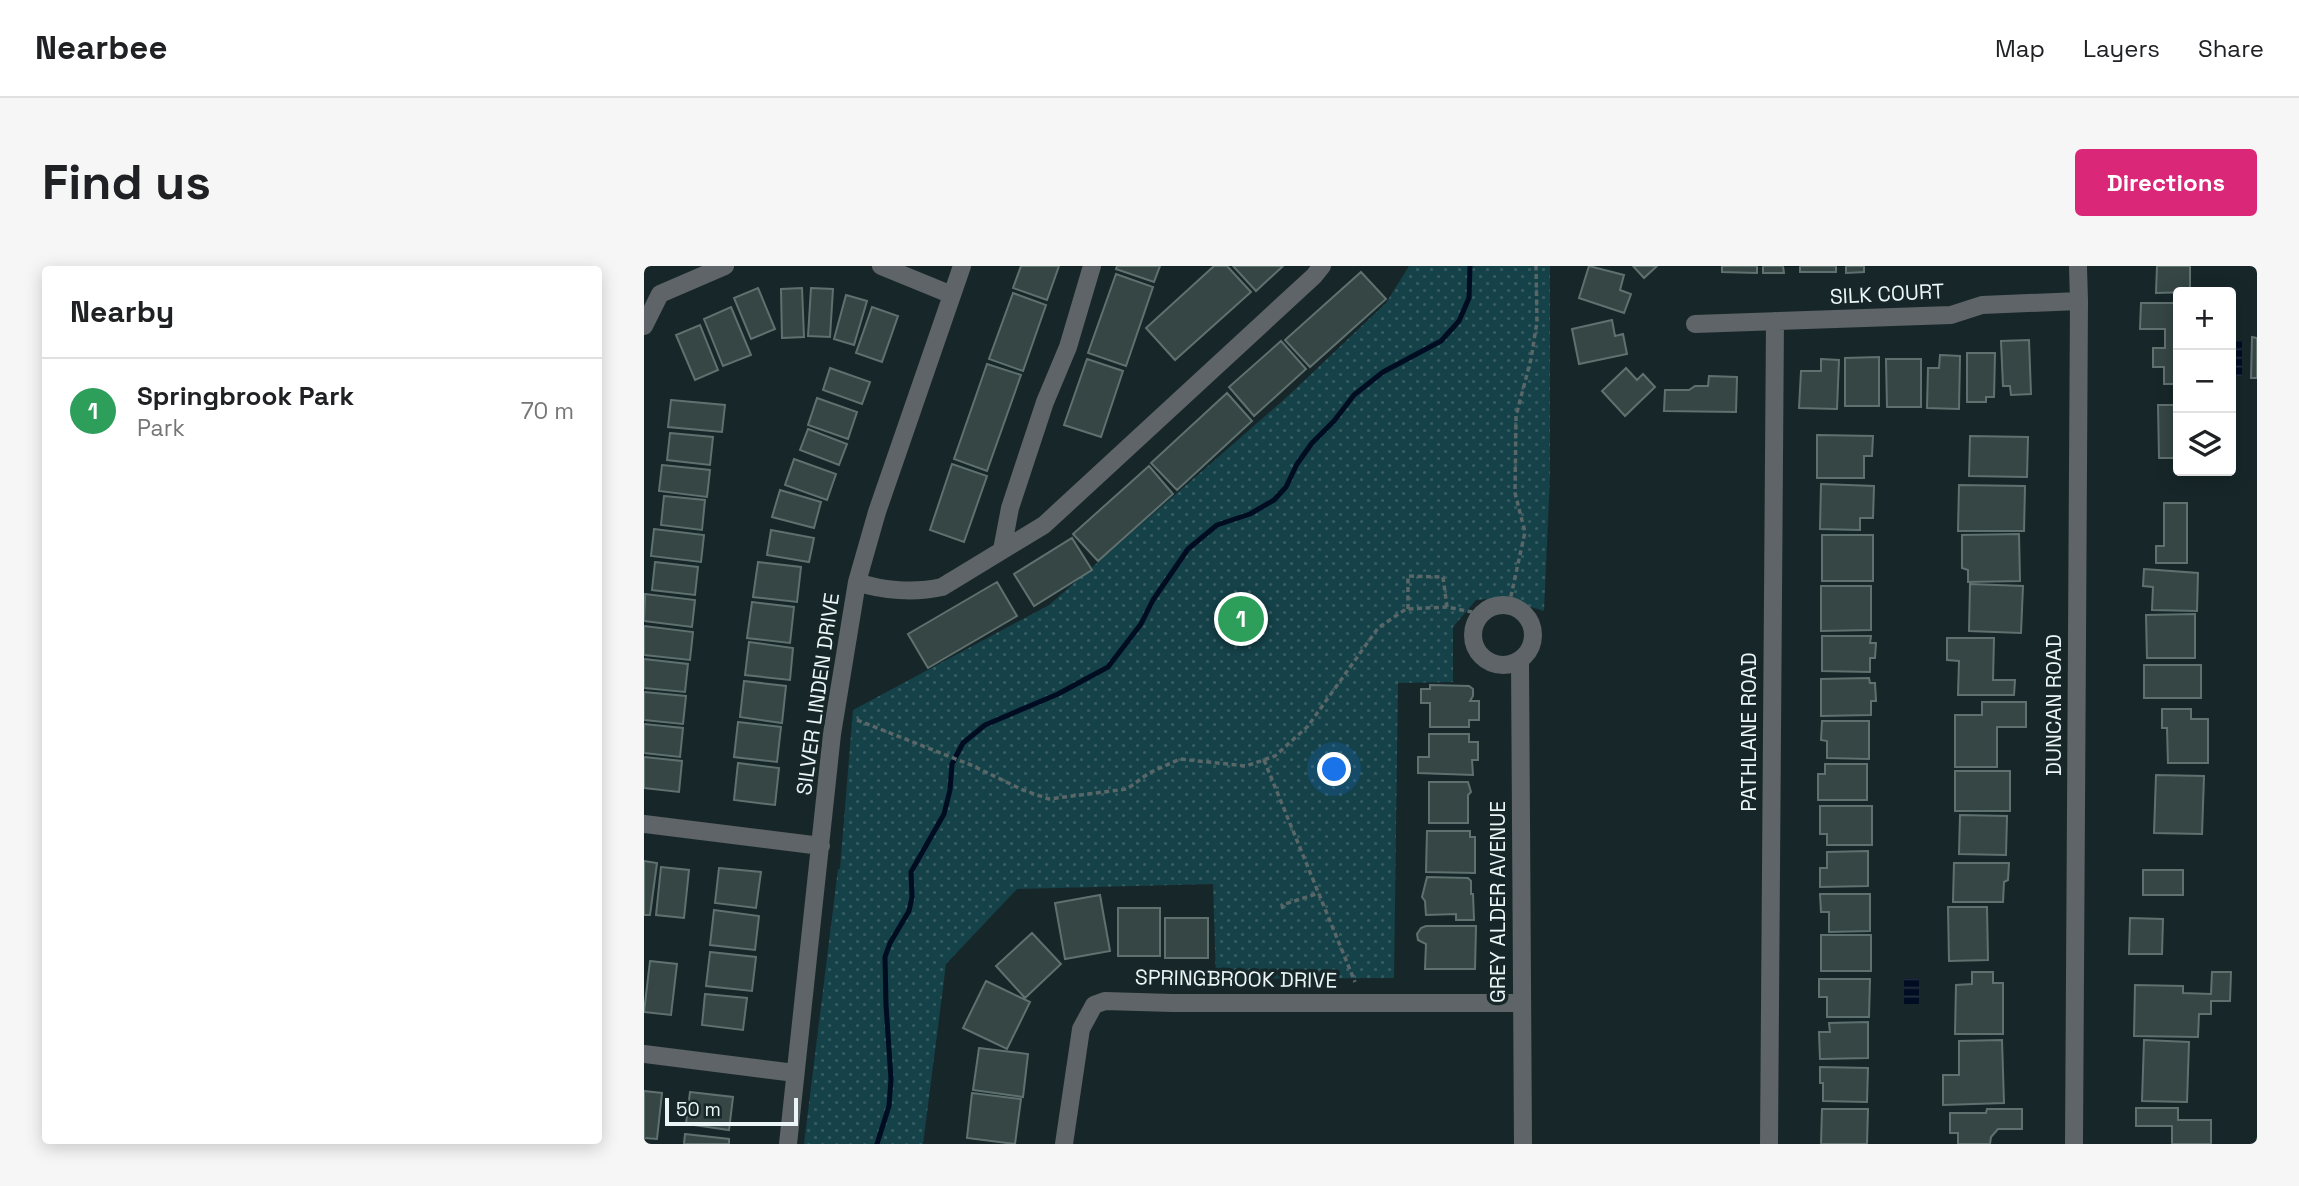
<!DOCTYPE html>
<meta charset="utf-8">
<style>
:root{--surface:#fff;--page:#f6f6f6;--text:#202124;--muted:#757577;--line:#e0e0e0;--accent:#db2777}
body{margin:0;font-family:"Space Grotesk",sans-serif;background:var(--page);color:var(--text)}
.controls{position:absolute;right:21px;top:21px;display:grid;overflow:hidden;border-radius:7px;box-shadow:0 4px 18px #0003}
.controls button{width:63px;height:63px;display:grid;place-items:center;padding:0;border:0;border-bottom:2px solid var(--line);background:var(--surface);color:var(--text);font:35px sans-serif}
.scale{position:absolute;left:21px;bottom:18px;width:133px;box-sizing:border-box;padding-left:7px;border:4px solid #ebf5f6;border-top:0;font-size:19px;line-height:24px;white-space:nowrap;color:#ebf5f6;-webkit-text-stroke:5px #172729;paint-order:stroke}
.you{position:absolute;left:691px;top:504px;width:24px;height:24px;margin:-18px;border:5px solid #fff;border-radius:50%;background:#1a73e8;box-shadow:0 0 0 10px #1a73e833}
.badge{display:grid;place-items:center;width:46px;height:46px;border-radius:50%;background:var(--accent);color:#fff;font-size:23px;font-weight:700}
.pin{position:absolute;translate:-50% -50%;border:4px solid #fff;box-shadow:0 2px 7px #0006}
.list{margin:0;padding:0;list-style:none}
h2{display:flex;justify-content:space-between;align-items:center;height:91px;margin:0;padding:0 28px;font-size:30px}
h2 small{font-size:23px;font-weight:400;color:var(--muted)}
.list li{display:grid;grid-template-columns:46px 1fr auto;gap:21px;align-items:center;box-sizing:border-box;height:105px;padding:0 28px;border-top:2px solid var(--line)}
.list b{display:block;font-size:26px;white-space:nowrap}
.list p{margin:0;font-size:23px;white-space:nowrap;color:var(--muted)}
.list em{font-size:23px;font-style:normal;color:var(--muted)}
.icon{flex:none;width:38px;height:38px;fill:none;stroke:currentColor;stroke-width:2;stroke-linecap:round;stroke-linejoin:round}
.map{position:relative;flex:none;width:1613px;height:878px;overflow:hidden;border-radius:7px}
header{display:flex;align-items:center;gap:42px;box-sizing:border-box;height:98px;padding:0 35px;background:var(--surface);border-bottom:2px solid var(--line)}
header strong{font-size:33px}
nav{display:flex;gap:38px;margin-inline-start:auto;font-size:24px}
.intro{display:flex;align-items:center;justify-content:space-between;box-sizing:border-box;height:168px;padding:0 42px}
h1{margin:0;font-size:49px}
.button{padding:18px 32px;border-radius:7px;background:var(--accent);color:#fff;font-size:24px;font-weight:700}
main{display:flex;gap:42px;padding:0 42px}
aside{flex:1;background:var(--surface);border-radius:7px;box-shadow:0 4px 18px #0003}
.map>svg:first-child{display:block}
</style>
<header>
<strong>Nearbee</strong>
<nav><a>Map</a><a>Layers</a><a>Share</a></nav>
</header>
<div class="intro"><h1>Find us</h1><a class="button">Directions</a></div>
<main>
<aside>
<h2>Nearby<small></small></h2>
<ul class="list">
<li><span class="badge" style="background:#2e9e5b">1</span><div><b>Springbrook Park</b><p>Park</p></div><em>70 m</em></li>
</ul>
</aside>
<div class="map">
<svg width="1613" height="878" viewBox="0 0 1613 878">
<defs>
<pattern id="park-dots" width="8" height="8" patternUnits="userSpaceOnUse" patternTransform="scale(1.75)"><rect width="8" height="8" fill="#154148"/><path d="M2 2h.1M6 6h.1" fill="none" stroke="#375d63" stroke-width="1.8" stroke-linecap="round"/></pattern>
<pattern id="water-rules" width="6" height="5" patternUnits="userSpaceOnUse" patternTransform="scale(1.75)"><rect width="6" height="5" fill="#000c21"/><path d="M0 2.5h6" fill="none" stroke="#253042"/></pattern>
</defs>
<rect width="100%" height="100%" fill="#172729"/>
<path fill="url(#park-dots)" d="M 765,0 L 906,0 L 906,210 L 900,345 L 856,332 L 832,334 L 809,361 L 809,416 L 754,417 L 750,712 L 572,713 L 569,618 L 373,623 L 302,698 L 279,878 L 160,878 L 194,603 L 196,603 L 209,444 L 405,339 L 644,130 L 742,37 Z"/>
<path fill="url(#water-rules)" d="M 1587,75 L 1598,75 L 1598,110 L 1587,110 Z
M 1260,712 L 1275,712 L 1275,738 L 1260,738 Z"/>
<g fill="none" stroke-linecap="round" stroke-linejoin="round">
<path stroke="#000c21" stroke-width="5" d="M 233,878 L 245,840 L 247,813 L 242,739 L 241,691 L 246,677 L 265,645 L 268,631 L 267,606 L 300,548 L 306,524 L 308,498 L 319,477 L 341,459 L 414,428 L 464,401 L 497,358 L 509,334 L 544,283 L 573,259 L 606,248 L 630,234 L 642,221 L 653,198 L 668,177 L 690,155 L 710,129 L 739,106 L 797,75 L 815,55 L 825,32 L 826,0"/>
</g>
<path fill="#354644" stroke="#5f716f" stroke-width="2" d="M 377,0 L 415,0 L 403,34 L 369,22 Z
M 473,0 L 516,0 L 510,16 L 472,3 Z
M 570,0 L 583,0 L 607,26 L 531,94 L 502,62 Z
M 589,0 L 639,0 L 612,25 Z
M 945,0 L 980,9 L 976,24 L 987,28 L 980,47 L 935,32 Z
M 989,0 L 1013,0 L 1000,12 Z
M 1078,0 L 1113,0 L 1113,7 L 1078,6 Z
M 1119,0 L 1139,0 L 1140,7 L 1119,7 Z
M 1156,0 L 1192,0 L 1192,6 L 1156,6 Z
M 1202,0 L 1220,0 L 1220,6 L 1202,7 Z
M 1513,0 L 1546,0 L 1546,26 L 1512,27 Z
M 717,6 L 742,33 L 666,101 L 641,74 Z
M 472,8 L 509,21 L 482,100 L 444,87 Z
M 114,22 L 131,63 L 107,73 L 90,32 Z
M 158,22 L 160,71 L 138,72 L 137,23 Z
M 167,22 L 189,23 L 186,71 L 164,70 Z
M 369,27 L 402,39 L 379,105 L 345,93 Z
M 202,29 L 223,35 L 210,79 L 190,73 Z
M 1497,37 L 1534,37 L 1534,118 L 1520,118 L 1520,101 L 1509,101 L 1509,82 L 1521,82 L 1521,63 L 1496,63 Z
M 87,41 L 107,89 L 79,100 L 60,53 Z
M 228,41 L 254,50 L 238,96 L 212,87 Z
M 968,54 L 971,70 L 979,68 L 983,88 L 935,98 L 928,63 Z
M 56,59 L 74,104 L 51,114 L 32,69 Z
M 1608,71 L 1613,72 L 1613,112 L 1607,112 Z
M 1385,74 L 1387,128 L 1367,129 L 1366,120 L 1359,120 L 1357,75 Z
M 637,75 L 662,103 L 610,150 L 585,121 Z
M 1323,87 L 1351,87 L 1350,131 L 1342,131 L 1342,136 L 1323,136 Z
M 1296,89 L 1316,90 L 1315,143 L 1283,142 L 1284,102 L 1295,102 Z
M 1235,91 L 1235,140 L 1201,140 L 1201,92 Z
M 443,93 L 479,105 L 457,171 L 420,159 Z
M 1177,93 L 1195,94 L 1193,143 L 1155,142 L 1157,105 L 1177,105 Z
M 1242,93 L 1277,93 L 1277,141 L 1243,141 Z
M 343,98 L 377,109 L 343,205 L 310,193 Z
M 186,102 L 226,116 L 218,138 L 179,124 Z
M 982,102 L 993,114 L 999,108 L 1011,121 L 981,150 L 958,125 Z
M 1065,110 L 1093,111 L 1092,146 L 1020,145 L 1021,124 L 1045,124 L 1051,120 L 1064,120 Z
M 583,127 L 608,155 L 533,224 L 507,197 Z
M 173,132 L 213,146 L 204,173 L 164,159 Z
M 27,134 L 81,139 L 78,166 L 24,161 Z
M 1514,139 L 1534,139 L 1534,192 L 1515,192 Z
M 164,163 L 203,178 L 195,199 L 156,184 Z
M 26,167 L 69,171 L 66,199 L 23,194 Z
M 1173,169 L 1229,170 L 1228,190 L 1220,190 L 1220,212 L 1173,212 Z
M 1326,170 L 1384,171 L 1383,211 L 1325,210 Z
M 150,193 L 192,208 L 183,234 L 141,219 Z
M 308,198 L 343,210 L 320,276 L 286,264 Z
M 18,199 L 66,204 L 63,231 L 15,225 Z
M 505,200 L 529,228 L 454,295 L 429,268 Z
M 1177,218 L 1230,220 L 1229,252 L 1216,252 L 1216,264 L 1176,263 Z
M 1315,219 L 1381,220 L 1380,265 L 1314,265 Z
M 136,224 L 177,236 L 170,262 L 128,251 Z
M 20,230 L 61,234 L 58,264 L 17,259 Z
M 1520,237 L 1543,237 L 1543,297 L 1512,297 L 1512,280 L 1520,280 Z
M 10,263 L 60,269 L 57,296 L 7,290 Z
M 127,264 L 170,272 L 165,296 L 123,289 Z
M 1375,268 L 1376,315 L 1324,316 L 1324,304 L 1318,302 L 1318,269 Z
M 1178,269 L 1229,269 L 1229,315 L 1178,315 Z
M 428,272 L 448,304 L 390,340 L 370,308 Z
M 11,296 L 54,301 L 51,329 L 8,324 Z
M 114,296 L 157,301 L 153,336 L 109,331 Z
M 1500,303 L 1554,307 L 1553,345 L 1508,344 L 1509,321 L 1499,320 Z
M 353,316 L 373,350 L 284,402 L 264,368 Z
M 1326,318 L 1379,320 L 1377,367 L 1325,365 Z
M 1177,320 L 1227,320 L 1227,364 L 1177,365 Z
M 1,328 L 51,334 L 48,361 L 0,355 Z
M 108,336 L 150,341 L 146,377 L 103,372 Z
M 1551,348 L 1551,392 L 1503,392 L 1502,349 Z
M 0,360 L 49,366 L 46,394 L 0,389 Z
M 1178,370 L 1227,370 L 1226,377 L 1232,377 L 1231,392 L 1226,392 L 1226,406 L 1178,405 Z
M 1303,372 L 1350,372 L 1349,414 L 1371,414 L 1370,429 L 1314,429 L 1315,395 L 1303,394 Z
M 105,376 L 149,382 L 146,414 L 101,409 Z
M 0,393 L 44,398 L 41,426 L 0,422 Z
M 1500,399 L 1557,399 L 1557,432 L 1500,432 Z
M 1225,412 L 1226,417 L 1231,417 L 1232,435 L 1227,435 L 1227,449 L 1177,450 L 1177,413 Z
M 100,415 L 142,420 L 138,457 L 96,451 Z
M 786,419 L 825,420 L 829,423 L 829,430 L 826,435 L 835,435 L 835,454 L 825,454 L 825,461 L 786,461 L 786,437 L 777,437 L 777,423 L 786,423 Z
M 0,426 L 42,430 L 39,458 L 0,454 Z
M 1338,436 L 1382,436 L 1382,461 L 1353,461 L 1353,501 L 1311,501 L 1311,449 L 1338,449 Z
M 1518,443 L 1547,443 L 1547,453 L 1564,453 L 1564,497 L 1524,497 L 1523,462 L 1518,462 Z
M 1178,455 L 1225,455 L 1225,493 L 1183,492 L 1183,475 L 1177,474 Z
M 94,456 L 137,461 L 133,496 L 90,491 Z
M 0,458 L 39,462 L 36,491 L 0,487 Z
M 785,468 L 825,468 L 825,476 L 834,476 L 834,494 L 828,494 L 829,509 L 774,507 L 774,491 L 785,491 Z
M 0,491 L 38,495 L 35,526 L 0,522 Z
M 94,497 L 135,502 L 131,539 L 90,534 Z
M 1181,498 L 1223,498 L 1223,534 L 1174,534 L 1174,508 L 1181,508 Z
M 1311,505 L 1366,505 L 1366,545 L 1311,545 Z
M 1512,509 L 1560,510 L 1558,568 L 1510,567 Z
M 785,516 L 824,516 L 827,526 L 824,529 L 824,557 L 785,557 Z
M 1176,540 L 1228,540 L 1228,579 L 1183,579 L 1183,568 L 1176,568 Z
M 1316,549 L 1363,550 L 1362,589 L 1315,588 Z
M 783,565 L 826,565 L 826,571 L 831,571 L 831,607 L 782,606 Z
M 1224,585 L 1224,620 L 1176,621 L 1176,602 L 1183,602 L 1183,586 Z
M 0,595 L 13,597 L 6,649 L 0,649 Z
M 1310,597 L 1365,597 L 1364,614 L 1360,616 L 1359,636 L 1309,636 Z
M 17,601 L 45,604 L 40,652 L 12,649 Z
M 75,602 L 117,606 L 112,642 L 71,637 Z
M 1499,604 L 1539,604 L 1539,629 L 1499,629 Z
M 783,611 L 824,612 L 827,615 L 827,628 L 829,628 L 830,654 L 812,654 L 812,648 L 782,649 L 781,635 L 778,631 Z
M 1176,628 L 1226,628 L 1226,665 L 1185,666 L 1185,646 L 1177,646 Z
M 456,629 L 466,685 L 421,693 L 411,637 Z
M 1304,641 L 1343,641 L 1344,694 L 1305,695 Z
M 474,642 L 516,642 L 516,690 L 474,690 Z
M 70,644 L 115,650 L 111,684 L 66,679 Z
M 521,652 L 564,652 L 564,692 L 521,692 Z
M 1486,652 L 1519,653 L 1518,688 L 1485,688 Z
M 782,660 L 832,660 L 831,703 L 781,703 L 782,678 L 774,674 L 773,668 L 777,662 Z
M 388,667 L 417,698 L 381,732 L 352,700 Z
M 1177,669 L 1227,669 L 1227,705 L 1177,705 Z
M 66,686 L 112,691 L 108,725 L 62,720 Z
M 6,695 L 33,698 L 27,749 L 0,746 Z
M 1328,706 L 1349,706 L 1349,717 L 1359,717 L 1359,768 L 1311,768 L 1312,719 L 1328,718 Z
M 1568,706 L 1587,706 L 1586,735 L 1567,735 L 1567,748 L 1555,748 L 1554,771 L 1490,770 L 1491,719 L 1539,720 L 1539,727 L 1567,728 Z
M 1175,713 L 1226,713 L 1225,751 L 1183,751 L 1183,731 L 1175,731 Z
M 342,715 L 386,736 L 363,783 L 319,762 Z
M 61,728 L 103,732 L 99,764 L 58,759 Z
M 1224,756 L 1224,792 L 1176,793 L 1175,766 L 1186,766 L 1185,757 Z
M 1358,774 L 1360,837 L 1299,839 L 1299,809 L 1315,809 L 1315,775 Z
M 1500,774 L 1545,776 L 1543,836 L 1498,835 Z
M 335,782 L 384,788 L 379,831 L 329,824 Z
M 1176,801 L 1224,802 L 1223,836 L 1179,835 L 1179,817 L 1176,817 Z
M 0,825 L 18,827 L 13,873 L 0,872 Z
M 46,826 L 89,831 L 85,864 L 42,858 Z
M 328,827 L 377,833 L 371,878 L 323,872 Z
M 1492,842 L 1534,842 L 1534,854 L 1567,854 L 1567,878 L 1528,878 L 1528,860 L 1492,860 Z
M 1178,843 L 1224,843 L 1223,878 L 1177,878 Z
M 1343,843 L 1378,843 L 1378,863 L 1354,863 L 1347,871 L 1346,878 L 1314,878 L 1314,867 L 1306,867 L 1306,847 L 1342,847 Z
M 41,868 L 85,873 L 85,878 L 40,878 Z"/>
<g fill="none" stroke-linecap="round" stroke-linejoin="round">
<path stroke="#596768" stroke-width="3.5" stroke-dasharray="5 3.5" stroke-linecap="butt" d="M 865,339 L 881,266 L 871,227 L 872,150 L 887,93 L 893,56 L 892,0
M 764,343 L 764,310 L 799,311 L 803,341
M 213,454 L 327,499 L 379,524 L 405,533 L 483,523 L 505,507 L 536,493 L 602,500 L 631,490 L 664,460 L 734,362 L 762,343 L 803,341 L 838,348
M 620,494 L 711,716
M 639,643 L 638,639 L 675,627"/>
<path stroke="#5e6468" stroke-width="18" d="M 237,0 L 308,29
M 1051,58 L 1307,49 L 1338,39 L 1435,35
M 0,60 L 16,28 L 81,0
M 358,284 L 366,242 L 401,136 L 424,81 L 448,0
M 213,316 C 239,325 271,327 298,321 L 400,259 L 670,10 L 678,0
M829 369a30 30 0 1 1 60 0a30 30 0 1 1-60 0Z
M 876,395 L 879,878
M 0,558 L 177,580
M 0,788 L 151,807
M 144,878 L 188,468 L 213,316 L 233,246 L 318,0
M 420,878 L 437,763 L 450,739 L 461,735 L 528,737 L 877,737
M 1125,878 L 1131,55
M 1430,878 L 1435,35 L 1434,0"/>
</g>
<g text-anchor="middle" stroke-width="7" stroke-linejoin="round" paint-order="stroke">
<g font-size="21" fill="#ebf5f6" stroke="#172729">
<text transform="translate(1243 28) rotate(-3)" y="7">SILK COURT</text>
<text transform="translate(174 428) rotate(-82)" y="7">SILVER LINDEN DRIVE</text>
<text transform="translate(1410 439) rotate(-90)" y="7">DUNCAN ROAD</text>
<text transform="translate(1105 466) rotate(-90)" y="7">PATHLANE ROAD</text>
<text transform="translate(854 636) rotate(-90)" y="7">GREY ALDER AVENUE</text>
<text transform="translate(592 713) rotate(1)" y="7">SPRINGBROOK DRIVE</text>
</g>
</g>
</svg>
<div class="controls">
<button>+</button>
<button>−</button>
<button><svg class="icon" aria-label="layers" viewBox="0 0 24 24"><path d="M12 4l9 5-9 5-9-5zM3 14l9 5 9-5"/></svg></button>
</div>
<div class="scale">50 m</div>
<div class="you"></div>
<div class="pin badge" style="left:597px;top:353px;background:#2e9e5b">1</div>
</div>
</main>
